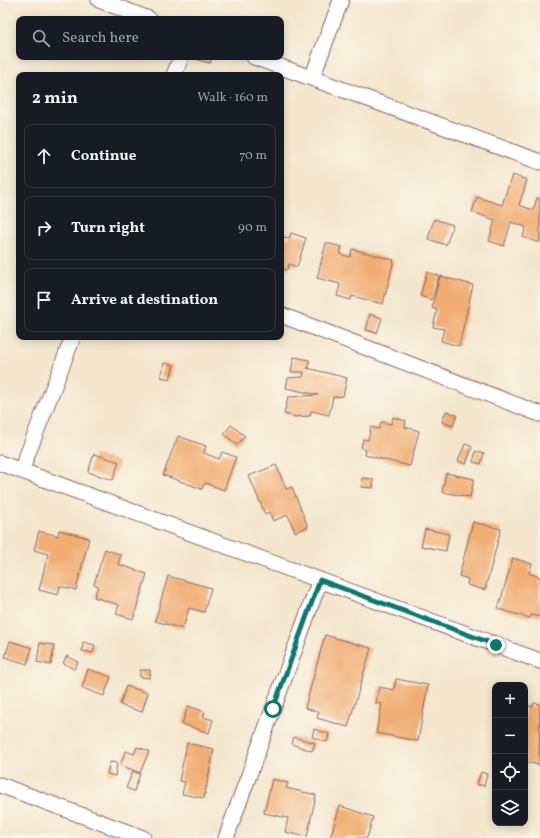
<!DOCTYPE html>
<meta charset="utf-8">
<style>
:root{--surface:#171b24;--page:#20242c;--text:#f1f3f6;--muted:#9ea1a6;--line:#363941}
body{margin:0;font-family:Vollkorn,serif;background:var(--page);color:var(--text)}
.controls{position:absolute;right:12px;bottom:12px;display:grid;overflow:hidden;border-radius:8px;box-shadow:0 2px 10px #0003}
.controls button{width:36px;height:36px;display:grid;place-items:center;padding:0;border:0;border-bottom:1px solid var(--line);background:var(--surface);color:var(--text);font:20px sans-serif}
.stop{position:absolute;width:12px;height:12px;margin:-9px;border:3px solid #0f766e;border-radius:50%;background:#fff}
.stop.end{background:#0f766e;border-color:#fff;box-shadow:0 1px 4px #0008}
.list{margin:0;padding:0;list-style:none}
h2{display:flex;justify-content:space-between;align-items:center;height:52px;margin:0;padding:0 16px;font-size:17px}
h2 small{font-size:13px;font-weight:400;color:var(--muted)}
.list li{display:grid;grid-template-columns:26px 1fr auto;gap:12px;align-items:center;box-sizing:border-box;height:64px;margin:0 8px 8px;padding:0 8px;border:1px solid var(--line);border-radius:8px}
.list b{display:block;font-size:15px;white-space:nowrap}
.list em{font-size:13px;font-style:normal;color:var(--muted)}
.icon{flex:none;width:22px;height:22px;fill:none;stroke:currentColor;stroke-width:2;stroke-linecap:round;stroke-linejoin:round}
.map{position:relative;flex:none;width:540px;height:838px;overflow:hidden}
.search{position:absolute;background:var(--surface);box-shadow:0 2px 10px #0003;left:16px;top:16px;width:268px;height:44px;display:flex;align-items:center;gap:10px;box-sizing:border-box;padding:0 14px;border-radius:8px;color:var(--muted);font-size:15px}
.panel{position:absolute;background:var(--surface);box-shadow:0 2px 10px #0003;left:16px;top:72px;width:268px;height:268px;border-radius:8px}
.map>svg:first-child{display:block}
</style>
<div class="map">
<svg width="540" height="838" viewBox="0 0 540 838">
<rect width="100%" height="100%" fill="#fbf7ec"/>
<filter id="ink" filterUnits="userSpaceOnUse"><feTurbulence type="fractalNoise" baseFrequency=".025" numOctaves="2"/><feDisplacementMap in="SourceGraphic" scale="8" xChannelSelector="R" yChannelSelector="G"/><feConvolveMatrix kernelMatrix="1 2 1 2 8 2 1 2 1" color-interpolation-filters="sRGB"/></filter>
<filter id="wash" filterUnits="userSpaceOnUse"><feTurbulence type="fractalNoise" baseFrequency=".012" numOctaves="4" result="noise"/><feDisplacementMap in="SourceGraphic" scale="16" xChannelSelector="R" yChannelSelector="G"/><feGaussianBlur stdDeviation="0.9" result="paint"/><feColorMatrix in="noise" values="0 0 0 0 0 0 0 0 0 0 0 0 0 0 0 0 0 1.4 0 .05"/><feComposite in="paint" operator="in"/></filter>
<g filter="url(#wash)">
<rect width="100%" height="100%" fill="#f4e6cd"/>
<g id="blocks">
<path fill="#f1ad73" d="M 199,57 L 212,57 L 210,63 L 198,60 Z
M 512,175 L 527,180 L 519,205 L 533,210 L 537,198 L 540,199 L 540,239 L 539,243 L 523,237 L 526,227 L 511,222 L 504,246 L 489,241 L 495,220 L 472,212 L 477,197 L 502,205 Z
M 434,219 L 453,225 L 446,245 L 428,239 Z
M 291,233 L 306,238 L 297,267 L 289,264 L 287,270 L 281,268 L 281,236 L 289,238 Z
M 326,243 L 342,247 L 340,254 L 350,257 L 352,249 L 394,260 L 383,304 L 352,296 L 351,300 L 337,296 L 340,284 L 317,278 Z
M 427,272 L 439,276 L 432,300 L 420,296 Z
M 440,276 L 473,285 L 459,346 L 441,341 L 444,329 L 433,327 L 437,310 L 432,308 Z
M 370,314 L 382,318 L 377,333 L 366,330 Z
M 294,357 L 309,360 L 309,368 L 307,368 L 347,378 L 343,396 L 333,397 L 329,415 L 311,411 L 310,416 L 296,417 L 284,414 L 288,397 L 318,395 L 286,388 L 288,378 L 303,377 L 304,372 L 291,372 Z
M 164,363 L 174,365 L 170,379 L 161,377 Z
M 446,411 L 457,415 L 453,426 L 442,422 Z
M 393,417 L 406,421 L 405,427 L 419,431 L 410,466 L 365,455 L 366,450 L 361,448 L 363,439 L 368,440 L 371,427 L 379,429 L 381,422 L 391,424 Z
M 231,425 L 245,436 L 237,445 L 224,434 Z
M 178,436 L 206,446 L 204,453 L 219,459 L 222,452 L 236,457 L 224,490 L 205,483 L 202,489 L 163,475 Z
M 465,444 L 472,447 L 466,464 L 458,461 Z
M 476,451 L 484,453 L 481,464 L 473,462 Z
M 94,454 L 119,462 L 113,480 L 88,472 Z
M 276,465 L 286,489 L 292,487 L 308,527 L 295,532 L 288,515 L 273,521 L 270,512 L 265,514 L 249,476 Z
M 446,473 L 474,479 L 470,497 L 442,492 Z
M 362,478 L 373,479 L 373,488 L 361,487 Z
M 473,522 L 501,529 L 485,590 L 467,585 L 468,579 L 459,576 Z
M 425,529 L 449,534 L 446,551 L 421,546 Z
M 59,530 L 89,538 L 76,590 L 60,586 L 58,595 L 39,590 L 48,554 L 34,550 L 39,531 L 58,536 Z
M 105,549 L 121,555 L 118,564 L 147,574 L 133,619 L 116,614 L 119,605 L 94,597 L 98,586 L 94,584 Z
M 513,558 L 532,564 L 529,573 L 540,577 L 540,617 L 531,615 L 530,618 L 498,609 Z
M 168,576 L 211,588 L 204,612 L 189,608 L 183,629 L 155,621 Z
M 325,635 L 371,648 L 348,727 L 317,718 L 319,712 L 305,708 Z
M 10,641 L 32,648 L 27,664 L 5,657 Z
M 83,642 L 95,645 L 93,653 L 82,651 Z
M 40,643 L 54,645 L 51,665 L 37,662 Z
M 67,656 L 78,662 L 74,669 L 63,663 Z
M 88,669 L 111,677 L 104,696 L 82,688 Z
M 140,670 L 150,670 L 150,678 L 140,677 Z
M 396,679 L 428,685 L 418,741 L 376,733 L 382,704 L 376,703 L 379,687 L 394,690 Z
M 126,686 L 148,693 L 142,712 L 120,705 Z
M 534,703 L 540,704 L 539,765 L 525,762 L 525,705 L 533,707 Z
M 188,706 L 205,712 L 203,717 L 213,720 L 209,733 L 182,724 Z
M 314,729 L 329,734 L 327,742 L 312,737 Z
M 294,737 L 315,743 L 312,751 L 292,744 Z
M 187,743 L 214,749 L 204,798 L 182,794 L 185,782 L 179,781 Z
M 137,747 L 149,751 L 140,773 L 120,765 L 126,751 L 134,754 Z
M 110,762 L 117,763 L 115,776 L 107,774 Z
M 133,771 L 140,774 L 134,791 L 126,788 Z
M 481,772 L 487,774 L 484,786 L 477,784 Z
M 272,779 L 288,783 L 286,788 L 316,795 L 307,837 L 285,832 L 288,818 L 264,813 Z
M 340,806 L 373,817 L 367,838 L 330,838 Z"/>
</g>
</g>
<g filter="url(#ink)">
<use href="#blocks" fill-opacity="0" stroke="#866564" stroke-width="1"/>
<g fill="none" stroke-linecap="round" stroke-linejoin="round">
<g stroke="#866564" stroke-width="17">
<path id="minor" d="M 99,0 L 149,19
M 254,57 L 540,162
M 174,75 L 181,57
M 312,78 L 341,0
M 281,315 L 540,414
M 0,463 L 540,661
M 21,471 L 73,337
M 0,785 L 143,838
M 226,838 L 320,580"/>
</g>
<use href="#minor" stroke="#fff" stroke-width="15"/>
</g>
</g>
<g fill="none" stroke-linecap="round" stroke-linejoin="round" filter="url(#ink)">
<path stroke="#0f766e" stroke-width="5" d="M 273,709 L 320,580 L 496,645"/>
</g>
</svg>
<div class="controls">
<button>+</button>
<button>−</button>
<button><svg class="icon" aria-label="locate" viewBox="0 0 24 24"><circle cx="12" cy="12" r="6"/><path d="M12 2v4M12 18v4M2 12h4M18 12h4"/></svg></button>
<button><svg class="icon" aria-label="layers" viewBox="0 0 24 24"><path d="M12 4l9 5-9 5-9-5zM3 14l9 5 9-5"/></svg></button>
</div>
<div class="stop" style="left:273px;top:709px"></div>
<div class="stop end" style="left:496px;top:645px"></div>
<div class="search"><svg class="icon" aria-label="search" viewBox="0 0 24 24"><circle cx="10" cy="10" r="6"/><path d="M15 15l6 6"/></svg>Search here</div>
<section class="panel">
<h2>2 min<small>Walk · 160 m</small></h2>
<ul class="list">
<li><svg class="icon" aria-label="ahead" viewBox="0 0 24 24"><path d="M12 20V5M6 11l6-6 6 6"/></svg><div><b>Continue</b></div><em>70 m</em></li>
<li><svg class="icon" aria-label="right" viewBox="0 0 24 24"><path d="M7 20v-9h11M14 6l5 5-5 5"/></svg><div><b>Turn right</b></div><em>90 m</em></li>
<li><svg class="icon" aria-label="arrive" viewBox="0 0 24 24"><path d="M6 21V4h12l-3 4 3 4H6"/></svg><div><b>Arrive at destination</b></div></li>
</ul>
</section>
</div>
